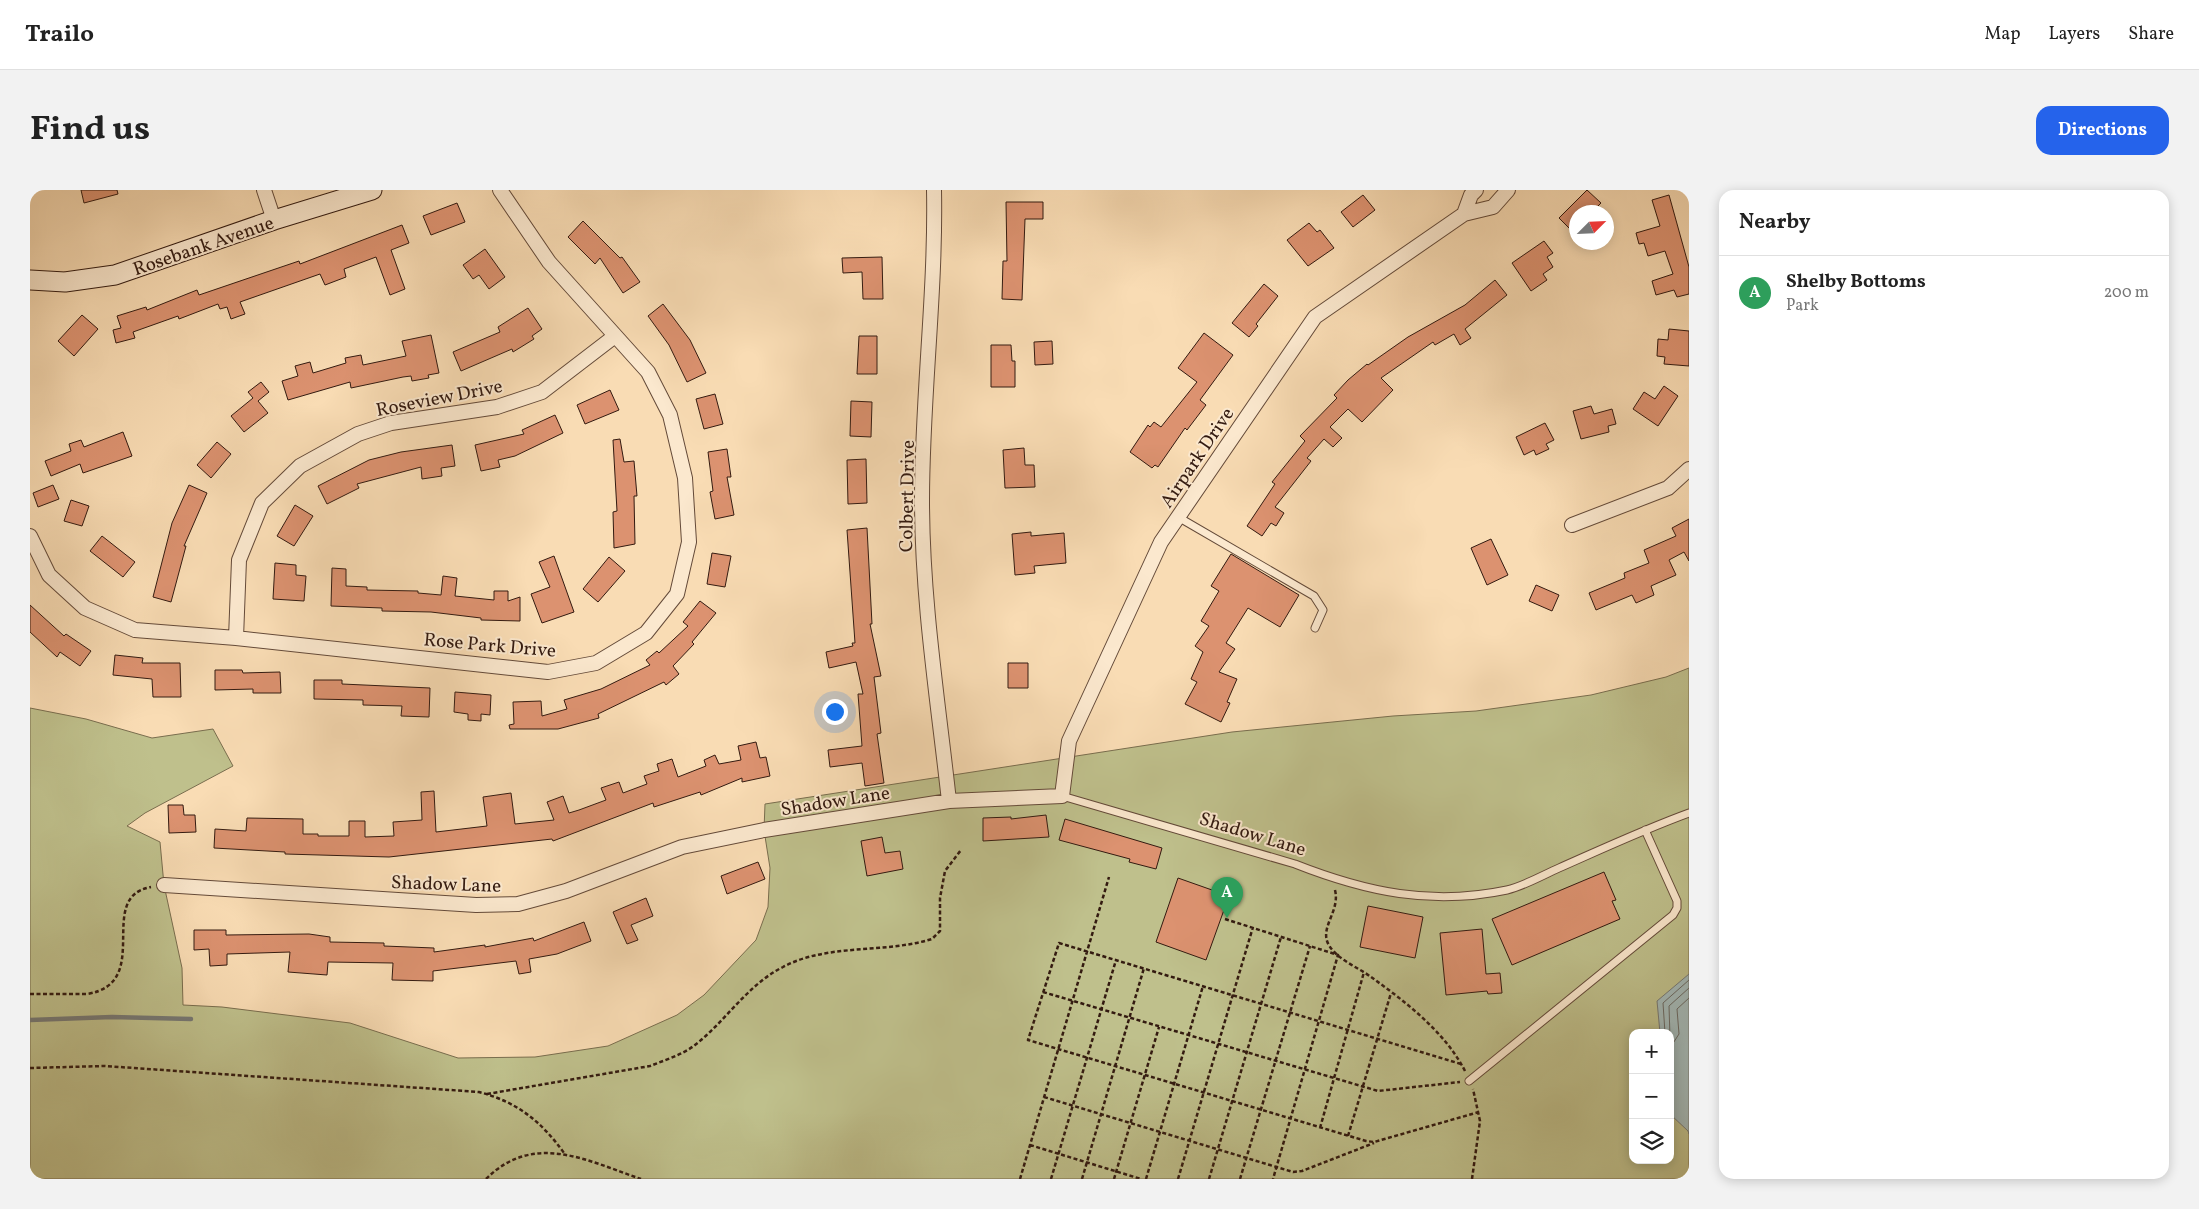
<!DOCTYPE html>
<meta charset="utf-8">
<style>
:root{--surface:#fff;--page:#f2f2f2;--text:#222;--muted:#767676;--line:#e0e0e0;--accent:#2563eb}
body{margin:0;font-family:Vollkorn,serif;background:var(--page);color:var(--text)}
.controls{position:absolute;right:15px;bottom:15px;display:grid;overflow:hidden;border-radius:10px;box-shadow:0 2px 12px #0003}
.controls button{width:45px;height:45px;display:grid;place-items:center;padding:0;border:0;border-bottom:1px solid var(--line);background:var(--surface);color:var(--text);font:25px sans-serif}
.compass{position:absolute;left:1539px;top:15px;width:45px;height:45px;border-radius:50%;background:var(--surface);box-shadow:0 2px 12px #0003;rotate:66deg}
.you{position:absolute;left:804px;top:521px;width:18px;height:18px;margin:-12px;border:4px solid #fff;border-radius:50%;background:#1a73e8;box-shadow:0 0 0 8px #1a73e833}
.badge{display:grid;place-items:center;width:32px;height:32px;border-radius:50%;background:var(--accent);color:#fff;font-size:16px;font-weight:700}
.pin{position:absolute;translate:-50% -41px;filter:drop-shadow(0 1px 2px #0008)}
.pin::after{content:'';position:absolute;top:26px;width:18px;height:15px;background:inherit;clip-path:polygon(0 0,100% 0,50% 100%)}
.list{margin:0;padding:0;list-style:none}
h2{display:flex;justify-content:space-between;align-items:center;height:65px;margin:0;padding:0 20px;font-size:21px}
h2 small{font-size:16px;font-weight:400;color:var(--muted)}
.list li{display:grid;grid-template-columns:32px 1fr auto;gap:15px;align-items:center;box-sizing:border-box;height:75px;padding:0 20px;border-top:1px solid var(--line)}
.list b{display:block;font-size:19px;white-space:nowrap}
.list p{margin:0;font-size:16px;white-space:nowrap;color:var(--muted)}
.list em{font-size:16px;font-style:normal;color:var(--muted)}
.icon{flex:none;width:28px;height:28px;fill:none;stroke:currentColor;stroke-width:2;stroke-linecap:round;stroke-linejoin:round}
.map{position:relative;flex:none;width:1659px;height:989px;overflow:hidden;border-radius:15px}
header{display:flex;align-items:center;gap:30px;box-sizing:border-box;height:70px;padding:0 25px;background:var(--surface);border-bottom:1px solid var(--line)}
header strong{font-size:24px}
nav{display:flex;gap:28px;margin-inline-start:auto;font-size:18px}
.intro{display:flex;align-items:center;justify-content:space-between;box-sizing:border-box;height:120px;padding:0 30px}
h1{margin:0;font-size:35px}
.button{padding:12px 22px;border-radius:15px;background:var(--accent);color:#fff;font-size:18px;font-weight:700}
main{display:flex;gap:30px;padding:0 30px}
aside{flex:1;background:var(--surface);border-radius:15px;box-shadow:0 2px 12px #0003}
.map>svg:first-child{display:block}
</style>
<header>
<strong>Trailo</strong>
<nav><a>Map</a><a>Layers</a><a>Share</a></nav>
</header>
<div class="intro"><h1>Find us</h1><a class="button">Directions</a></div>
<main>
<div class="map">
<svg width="1659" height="989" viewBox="0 0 1659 989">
<rect width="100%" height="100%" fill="#f9dcb4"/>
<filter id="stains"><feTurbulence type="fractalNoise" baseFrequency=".004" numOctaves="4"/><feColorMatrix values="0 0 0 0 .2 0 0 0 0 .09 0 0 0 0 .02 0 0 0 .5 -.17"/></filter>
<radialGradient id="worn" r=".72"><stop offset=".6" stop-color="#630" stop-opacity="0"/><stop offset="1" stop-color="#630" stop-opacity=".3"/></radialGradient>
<path fill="#bfc08c" stroke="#796d4e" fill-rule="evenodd" d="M 1659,478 L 1659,989 L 0,989 L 0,518 L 56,529 L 122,548 L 183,539 L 203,576 L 115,623 L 97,636 L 130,652 L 134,695 L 152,778 L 153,815 L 192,817 L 320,833 L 428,868 L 505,867 L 578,856 L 647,825 L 674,805 L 726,750 L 738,717 L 740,678 L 734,640 L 735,614 L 1202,542 L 1363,526 L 1446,521 L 1561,505 L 1636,487 ZM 1603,843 L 1640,843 L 1640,970 L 1603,970 Z"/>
<path fill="#a3b9b8" stroke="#767975" d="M 1659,784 L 1659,944 L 1658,941 L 1640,924 L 1640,843 L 1630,843 L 1627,811 Z"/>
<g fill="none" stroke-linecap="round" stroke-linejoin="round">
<path stroke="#6b6a64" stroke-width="1" d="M 1635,843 L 1633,813 L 1659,790
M 1640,847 L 1639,816 L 1659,798
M 1640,858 L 1649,844 L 1647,819 L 1659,808"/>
<path stroke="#767975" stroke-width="4.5" d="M 0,830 L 82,827 L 161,829"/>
</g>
<path fill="#dc9270" stroke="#331a10" d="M 51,0 L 87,0 L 88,4 L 54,13 Z
M 1557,0 L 1571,13 L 1562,22 L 1546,22 L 1546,45 L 1529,28 Z
M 1333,5 L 1345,20 L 1323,37 L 1311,22 Z
M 1639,5 L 1659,77 L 1659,104 L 1647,107 L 1644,100 L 1626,105 L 1622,91 L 1643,84 L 1635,61 L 1618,66 L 1614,53 L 1609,54 L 1606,43 L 1630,36 L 1622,10 Z
M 976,12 L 1013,12 L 1013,29 L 995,29 L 992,110 L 972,109 L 973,71 L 977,71 Z
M 427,13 L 435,32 L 401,45 L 393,26 Z
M 553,31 L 590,68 L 592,67 L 610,92 L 593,103 L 570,68 L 565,74 L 538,47 Z
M 1279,33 L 1287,42 L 1290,40 L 1304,58 L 1278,76 L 1257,50 Z
M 372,35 L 379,53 L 361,60 L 375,99 L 360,105 L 346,67 L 314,79 L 316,87 L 295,95 L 290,84 L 210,112 L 215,124 L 201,129 L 197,117 L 190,119 L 188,114 L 149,129 L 148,126 L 103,142 L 105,148 L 86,153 L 83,140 L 91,138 L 87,126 L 116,117 L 117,120 L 167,100 L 169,105 L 269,71 L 270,74 Z
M 1514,51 L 1523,63 L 1517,67 L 1523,77 L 1513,84 L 1517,90 L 1501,101 L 1482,73 Z
M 455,59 L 475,87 L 459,99 L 449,85 L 443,89 L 433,75 Z
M 852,67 L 853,109 L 833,109 L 832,82 L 813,83 L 812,68 Z
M 1465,90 L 1477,105 L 1435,139 L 1441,148 L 1430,155 L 1424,144 L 1405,155 L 1403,152 L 1351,188 L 1363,200 L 1332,232 L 1318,219 L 1300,237 L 1312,248 L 1303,257 L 1294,249 L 1277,268 L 1281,271 L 1245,317 L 1254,323 L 1246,336 L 1241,333 L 1232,346 L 1217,336 L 1245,294 L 1242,292 L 1275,251 L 1270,246 L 1307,208 L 1304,205 L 1318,190 L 1337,174 L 1338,175 L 1378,147 L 1435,115 Z
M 1234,94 L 1248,106 L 1226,134 L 1228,136 L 1219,147 L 1202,133 Z
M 633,114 L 660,150 L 676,183 L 657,192 L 639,155 L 618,126 Z
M 498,118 L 512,139 L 502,146 L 504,149 L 483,162 L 482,159 L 431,181 L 423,162 L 470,142 L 468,137 Z
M 52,125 L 68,139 L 44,166 L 28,151 Z
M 1639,139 L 1659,141 L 1659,176 L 1634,174 L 1635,167 L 1627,166 L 1628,149 L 1638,150 Z
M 1174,143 L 1203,165 L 1170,210 L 1176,215 L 1157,240 L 1155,238 L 1128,277 L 1125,275 L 1122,278 L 1100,262 L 1118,235 L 1120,237 L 1124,232 L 1131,237 L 1167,192 L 1148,178 Z
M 401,145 L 409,183 L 398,185 L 399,188 L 382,191 L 381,186 L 373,187 L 321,198 L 320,192 L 258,210 L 252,191 L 268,186 L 265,176 L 280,172 L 283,183 L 316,173 L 315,168 L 331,165 L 333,175 L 376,166 L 372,151 Z
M 829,146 L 847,146 L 847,184 L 827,184 Z
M 1022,151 L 1023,174 L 1005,175 L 1004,152 Z
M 961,155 L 981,155 L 982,171 L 985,171 L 985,197 L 961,197 Z
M 231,192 L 239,202 L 228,211 L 238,223 L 214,242 L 201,226 L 223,208 L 218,202 Z
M 1634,196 L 1648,206 L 1628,236 L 1603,219 L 1614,202 L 1625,209 Z
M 580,200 L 589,220 L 555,234 L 547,215 Z
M 685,204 L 693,234 L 674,239 L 666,209 Z
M 821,211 L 842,212 L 841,247 L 820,246 Z
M 1561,216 L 1564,224 L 1582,219 L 1586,234 L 1578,236 L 1579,242 L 1551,249 L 1543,221 Z
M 525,225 L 533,243 L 485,266 L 468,270 L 470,277 L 451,281 L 445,255 L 494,244 L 492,240 Z
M 1515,233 L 1524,250 L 1516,254 L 1519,259 L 1506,265 L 1504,260 L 1494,265 L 1486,247 Z
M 93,242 L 102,266 L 53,283 L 50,274 L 21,286 L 15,271 L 41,261 L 39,254 L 51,250 L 54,257 Z
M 590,249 L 594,272 L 604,271 L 607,306 L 604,306 L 605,354 L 584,358 L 583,322 L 587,321 L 583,250 Z
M 187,252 L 201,264 L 181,288 L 167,275 Z
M 422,255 L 425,276 L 411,278 L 412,286 L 392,289 L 391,277 L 327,294 L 329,298 L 297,314 L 288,296 L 339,270 L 371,262 Z
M 994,258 L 995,275 L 1004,275 L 1005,297 L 975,298 L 973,260 Z
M 697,259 L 701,287 L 697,287 L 704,325 L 685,329 L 680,302 L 683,301 L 678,262 Z
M 836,269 L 837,313 L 818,314 L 817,270 Z
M 23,295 L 29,309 L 8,317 L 3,303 Z
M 159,295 L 177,303 L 154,356 L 156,356 L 141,412 L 123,407 L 142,333 Z
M 41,310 L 59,316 L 52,336 L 34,331 Z
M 265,315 L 283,326 L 264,356 L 247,346 Z
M 1659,329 L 1659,371 L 1654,362 L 1639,370 L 1646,385 L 1621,396 L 1624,405 L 1606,413 L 1602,405 L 1566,420 L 1559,403 L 1595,388 L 1594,383 L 1619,373 L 1614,360 L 1646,346 L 1642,338 Z
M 837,338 L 842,434 L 840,434 L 851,486 L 844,487 L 851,543 L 847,544 L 854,593 L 835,596 L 832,573 L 800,577 L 798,560 L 832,556 L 828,504 L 833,504 L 826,472 L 799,478 L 796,462 L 823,456 L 822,453 L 825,453 L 817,340 Z
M 1001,342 L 1001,346 L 1034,343 L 1036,373 L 1004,376 L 1005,383 L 985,385 L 982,344 Z
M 72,346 L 105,372 L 93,387 L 60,361 Z
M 1461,349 L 1478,385 L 1457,395 L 1441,358 Z
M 682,363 L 701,366 L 695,397 L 677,394 Z
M 1201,364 L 1269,405 L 1250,437 L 1218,418 L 1196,453 L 1205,459 L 1189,482 L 1207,489 L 1197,512 L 1200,513 L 1191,532 L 1155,514 L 1167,492 L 1161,489 L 1173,462 L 1165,456 L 1179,436 L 1171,431 L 1189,401 L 1181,396 Z
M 524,366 L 544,422 L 512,433 L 501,404 L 520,397 L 509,372 Z
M 579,367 L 595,381 L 568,412 L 553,399 Z
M 245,373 L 266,375 L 266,385 L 276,386 L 274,411 L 243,409 Z
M 302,378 L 316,379 L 316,396 L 337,397 L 337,400 L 388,401 L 388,403 L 411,405 L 413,386 L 427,388 L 425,406 L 464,410 L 464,401 L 478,401 L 478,411 L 490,407 L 490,431 L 451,430 L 451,428 L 401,422 L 352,421 L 352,418 L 301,416 Z
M 1506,395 L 1529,405 L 1522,421 L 1499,411 Z
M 670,411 L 686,423 L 662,452 L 664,454 L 643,476 L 649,484 L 636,495 L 634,492 L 568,524 L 569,528 L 528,539 L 480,539 L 479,535 L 484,534 L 483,512 L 511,511 L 512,526 L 537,519 L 534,510 L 571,499 L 620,475 L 616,470 L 627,461 L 629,463 L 658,436 L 653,432 Z
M 0,415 L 34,446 L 36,444 L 61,461 L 50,476 L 30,462 L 27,467 L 0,442 Z
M 85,465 L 113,468 L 112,473 L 150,473 L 151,507 L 123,507 L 122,489 L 83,485 Z
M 978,473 L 998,473 L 998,498 L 978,498 Z
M 185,480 L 212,480 L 213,483 L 250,482 L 251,503 L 223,503 L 223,499 L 185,500 Z
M 284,490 L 312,490 L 312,494 L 400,498 L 399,527 L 371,526 L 372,516 L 333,515 L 333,510 L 284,509 Z
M 425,502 L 461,505 L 460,525 L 451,524 L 451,531 L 438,530 L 438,524 L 424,522 Z
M 726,552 L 730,568 L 736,567 L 740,586 L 712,592 L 712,588 L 671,605 L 670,602 L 624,617 L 623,613 L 523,651 L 522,649 L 359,667 L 255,664 L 255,662 L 184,658 L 185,639 L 216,641 L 217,628 L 273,629 L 273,644 L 288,644 L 288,646 L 319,646 L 319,631 L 335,631 L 335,647 L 364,646 L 363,632 L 392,630 L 391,602 L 404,601 L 406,642 L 457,636 L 453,607 L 481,603 L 485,634 L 524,630 L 517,612 L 533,606 L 539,623 L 549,620 L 576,610 L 571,598 L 589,592 L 593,603 L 617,594 L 614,586 L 629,581 L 627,574 L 642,569 L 648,587 L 676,576 L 674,570 L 685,565 L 689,574 L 711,570 L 708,556 Z
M 138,615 L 153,615 L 154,625 L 165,625 L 166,642 L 139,643 Z
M 1016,625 L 1019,647 L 953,651 L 953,628 L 981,627 L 981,629 Z
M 1035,629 L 1132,658 L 1126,679 L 1099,672 L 1100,669 L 1029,650 Z
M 852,647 L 855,663 L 870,661 L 873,679 L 837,686 L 831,651 Z
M 728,672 L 735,689 L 697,704 L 691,686 Z
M 1574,682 L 1586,710 L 1582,711 L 1590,729 L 1482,775 L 1462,729 Z
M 1148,688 L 1199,706 L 1176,770 L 1126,752 Z
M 616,708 L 623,726 L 601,735 L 608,750 L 597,754 L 583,722 Z
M 1338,716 L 1393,727 L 1385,768 L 1330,757 Z
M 554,732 L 561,751 L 527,764 L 499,769 L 501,782 L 489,784 L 486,771 L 403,781 L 403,791 L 362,790 L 363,773 L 298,772 L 297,785 L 258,782 L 260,762 L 197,764 L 197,775 L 180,776 L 179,759 L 164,760 L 164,740 L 196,740 L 196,745 L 279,744 L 300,747 L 300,752 L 354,753 L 354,756 L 404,758 L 404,762 L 455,755 L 455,757 L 503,748 L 504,751 Z
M 1452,739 L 1456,784 L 1470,783 L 1472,803 L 1458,804 L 1457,801 L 1416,805 L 1410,743 Z"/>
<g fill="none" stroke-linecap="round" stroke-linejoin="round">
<g stroke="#644a39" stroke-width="9">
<path id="lane" d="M 1148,327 L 1284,406 L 1293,420 L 1285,438
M 1032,606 L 1265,674 C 1336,702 1402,716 1477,700 C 1494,696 1513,685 1529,678 C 1572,659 1615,639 1659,623
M 1439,891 L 1643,725 L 1647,718 L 1647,711 L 1615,640"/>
</g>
<g stroke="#644a39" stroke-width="16">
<path id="street" d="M 234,0 L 244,30
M 904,0 C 906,103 892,206 892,310 C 892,411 908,511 919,611
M 1434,24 L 1441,5 L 1446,0
M 1542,335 L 1638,298 L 1659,279
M 0,346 L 19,385 L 55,418 L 105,440 L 206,448 L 518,482 L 566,473 L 616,443 L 647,404 L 659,352 L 655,288 L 640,225 L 618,182 L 519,72 L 470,0
M 206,448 L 209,370 L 232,313 L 270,276 L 328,244 L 361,233 L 467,217 L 512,202 L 585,146
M 134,695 L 446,715 L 488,714 L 536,701 L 652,657 L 734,640 L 919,611 L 1032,606 L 1039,551 L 1131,352 L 1285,127 L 1434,24 L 1463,17 L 1478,0"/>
</g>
<g stroke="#331a10" stroke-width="21">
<path id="secondary" d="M 0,90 L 35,92 L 85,85 L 244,30 L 342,0"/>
</g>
<path stroke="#331a10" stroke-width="2.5" stroke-dasharray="4 2.5" stroke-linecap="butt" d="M 1305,700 C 1310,720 1292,735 1297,751 C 1303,768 1328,777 1341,787 C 1376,812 1415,842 1435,881
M 1195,729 L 1308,765 L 1243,989
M 1013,802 L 1348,901 L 1430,892
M 0,804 L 57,804 C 125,793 64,707 121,697
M 1431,874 L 1029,753 L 998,850 L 1336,951 L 1344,952 L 1449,922
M 0,878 L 75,876 L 449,902 C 487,912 511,931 534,963
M 457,904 L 620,876 C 635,870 652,865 665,855 C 696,831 717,795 753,777 C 798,753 853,764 902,749 L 910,741 L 910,708 L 915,681 L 931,660
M 1014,907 L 1263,982 L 1272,981 L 1344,953
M 1290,938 L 1334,782
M 1318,946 L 1361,803
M 1000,955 L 1111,989
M 456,989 C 504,941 558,971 611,989
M 990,989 L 1079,687
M 1021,989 L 1086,770
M 1052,989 L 1114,778
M 1084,989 L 1129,837
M 1116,989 L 1173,796
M 1148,989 L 1223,737
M 1179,989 L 1251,747
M 1210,989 L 1280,756
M 1442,989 L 1450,931 L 1443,899"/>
<use href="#lane" stroke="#fbe8ce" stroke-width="7"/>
<use href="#street" stroke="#fbe8ce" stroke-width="14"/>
<use href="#secondary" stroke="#fbe8ce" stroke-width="19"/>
</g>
<g text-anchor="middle" stroke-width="4" stroke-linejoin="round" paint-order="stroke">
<g font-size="19" fill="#331a10" stroke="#fbe8ce">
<text transform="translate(173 55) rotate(-19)" y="7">Rosebank Avenue</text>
<text transform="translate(409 207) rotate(-11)" y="7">Roseview Drive</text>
<text transform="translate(1166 267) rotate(-56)" y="7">Airpark Drive</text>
<text transform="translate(876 306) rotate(-89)" y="7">Colbert Drive</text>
<text transform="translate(460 454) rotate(5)" y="7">Rose Park Drive</text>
<text transform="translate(805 610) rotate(-9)" y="7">Shadow Lane</text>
<text transform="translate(1223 643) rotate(17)" y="7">Shadow Lane</text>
<text transform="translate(416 693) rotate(2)" y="7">Shadow Lane</text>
</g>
</g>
<rect width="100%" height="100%" filter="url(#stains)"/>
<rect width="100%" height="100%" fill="url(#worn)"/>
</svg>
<div class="controls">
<button>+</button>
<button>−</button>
<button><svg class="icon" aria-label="layers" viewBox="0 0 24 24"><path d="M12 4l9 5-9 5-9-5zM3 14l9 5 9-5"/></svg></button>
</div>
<svg class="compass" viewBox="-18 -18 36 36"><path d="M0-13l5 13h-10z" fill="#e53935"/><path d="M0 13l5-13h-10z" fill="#767676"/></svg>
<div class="you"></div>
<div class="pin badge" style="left:1197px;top:728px;background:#2e9e5b">A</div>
</div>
<aside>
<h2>Nearby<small></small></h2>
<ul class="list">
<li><span class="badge" style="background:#2e9e5b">A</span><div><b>Shelby Bottoms</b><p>Park</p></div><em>200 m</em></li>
</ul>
</aside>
</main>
